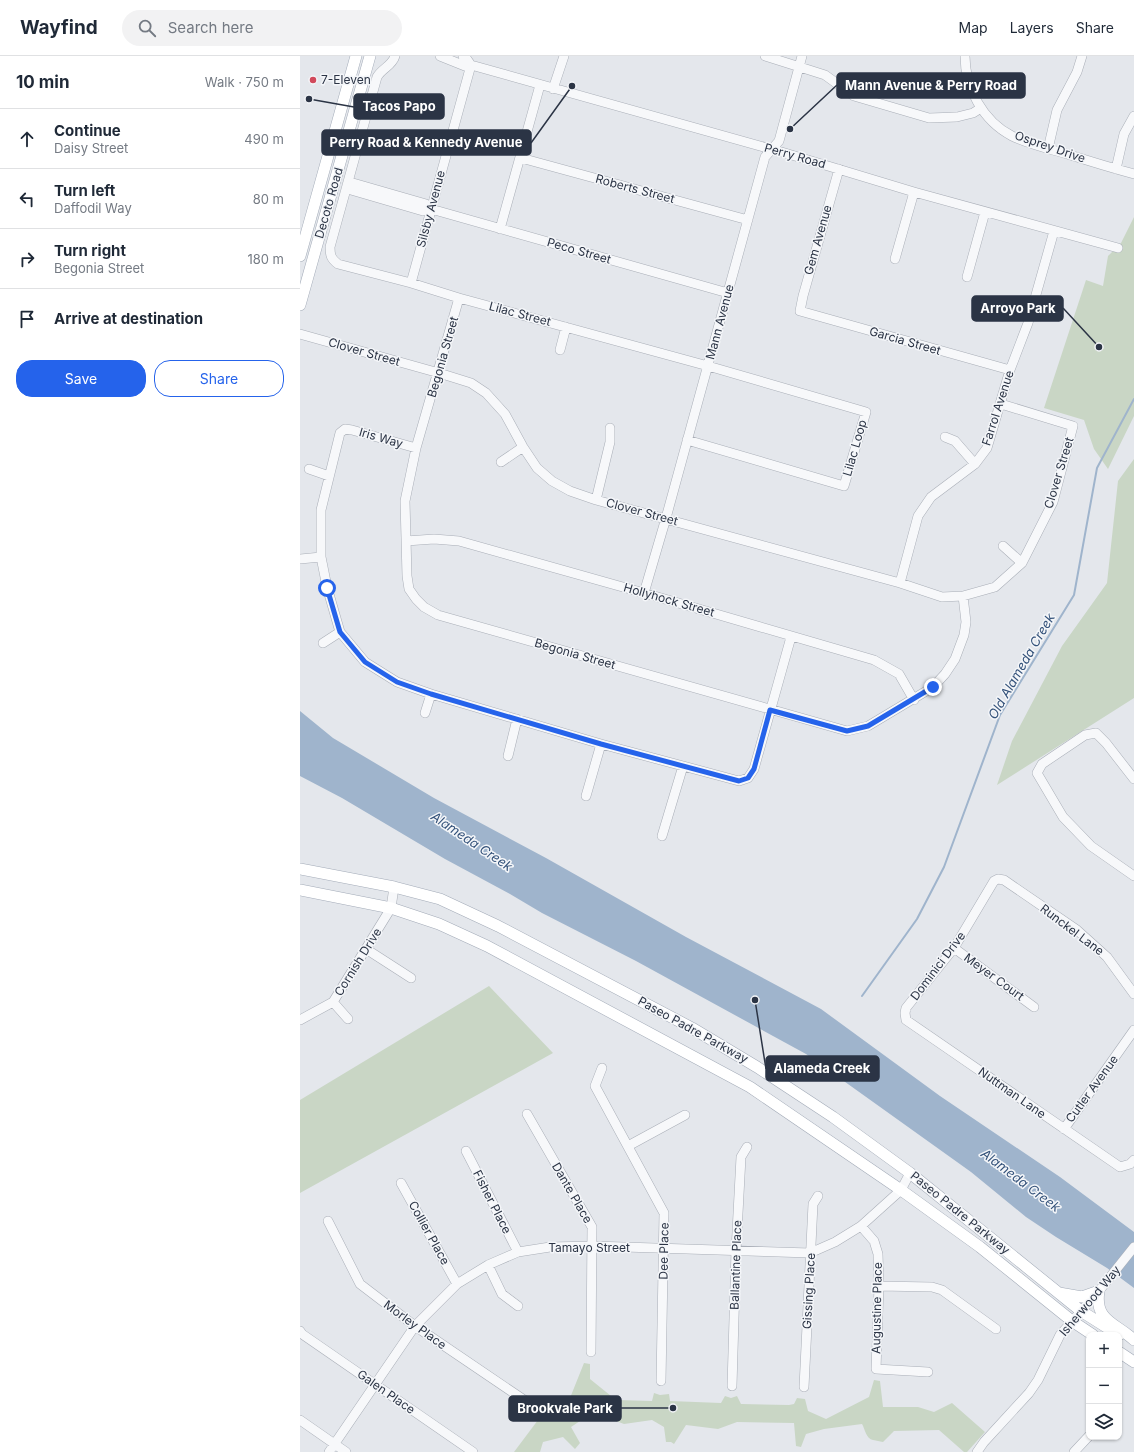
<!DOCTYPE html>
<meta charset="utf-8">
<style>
:root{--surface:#fff;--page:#f2f2f3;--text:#1f2937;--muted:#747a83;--line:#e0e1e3;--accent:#2563eb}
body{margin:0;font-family:Inter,sans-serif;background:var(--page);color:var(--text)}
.controls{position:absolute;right:12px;bottom:12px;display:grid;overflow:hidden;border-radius:8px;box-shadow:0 1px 3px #0004}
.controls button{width:36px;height:36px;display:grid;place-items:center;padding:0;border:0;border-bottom:1px solid var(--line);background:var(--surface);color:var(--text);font:20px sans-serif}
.stop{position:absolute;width:12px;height:12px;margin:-9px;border:3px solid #2563eb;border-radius:50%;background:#fff}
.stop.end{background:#2563eb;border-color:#fff;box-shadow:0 1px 4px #0008}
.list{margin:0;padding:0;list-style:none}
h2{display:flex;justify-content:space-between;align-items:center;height:52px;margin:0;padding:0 16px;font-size:17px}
h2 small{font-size:13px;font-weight:400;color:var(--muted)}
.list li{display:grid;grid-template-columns:26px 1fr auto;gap:12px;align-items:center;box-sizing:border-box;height:60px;padding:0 16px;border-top:1px solid var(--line)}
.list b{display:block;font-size:15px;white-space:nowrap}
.list p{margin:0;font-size:13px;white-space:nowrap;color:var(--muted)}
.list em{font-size:13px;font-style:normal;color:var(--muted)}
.actions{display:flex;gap:8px;padding:12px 16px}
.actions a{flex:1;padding:9px 0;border:1px solid var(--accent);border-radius:16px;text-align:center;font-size:14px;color:var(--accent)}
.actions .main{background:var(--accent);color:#fff}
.icon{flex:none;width:22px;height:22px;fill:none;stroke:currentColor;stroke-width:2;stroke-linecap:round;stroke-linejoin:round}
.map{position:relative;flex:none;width:834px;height:1396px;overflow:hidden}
header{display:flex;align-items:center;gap:24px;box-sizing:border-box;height:56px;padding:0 20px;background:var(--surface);border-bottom:1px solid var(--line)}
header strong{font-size:19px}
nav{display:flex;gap:22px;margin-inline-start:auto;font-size:14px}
.search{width:280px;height:36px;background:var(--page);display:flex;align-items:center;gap:10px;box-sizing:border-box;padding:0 14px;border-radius:22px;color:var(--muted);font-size:15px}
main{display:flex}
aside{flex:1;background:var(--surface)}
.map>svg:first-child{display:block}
</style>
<header>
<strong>Wayfind</strong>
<div class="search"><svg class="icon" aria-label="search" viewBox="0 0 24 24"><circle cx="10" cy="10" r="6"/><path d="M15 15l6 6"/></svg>Search here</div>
<nav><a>Map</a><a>Layers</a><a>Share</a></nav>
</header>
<main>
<aside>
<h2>10 min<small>Walk · 750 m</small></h2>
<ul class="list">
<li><svg class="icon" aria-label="ahead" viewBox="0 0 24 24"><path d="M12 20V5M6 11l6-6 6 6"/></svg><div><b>Continue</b><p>Daisy Street</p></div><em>490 m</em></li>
<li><svg class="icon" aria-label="left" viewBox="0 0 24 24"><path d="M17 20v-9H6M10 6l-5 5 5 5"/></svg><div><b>Turn left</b><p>Daffodil Way</p></div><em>80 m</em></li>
<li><svg class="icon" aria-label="right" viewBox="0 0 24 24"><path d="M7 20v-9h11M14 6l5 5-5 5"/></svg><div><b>Turn right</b><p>Begonia Street</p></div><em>180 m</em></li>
<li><svg class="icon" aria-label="arrive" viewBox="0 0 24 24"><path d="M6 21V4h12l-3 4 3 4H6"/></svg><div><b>Arrive at destination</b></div></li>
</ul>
<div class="actions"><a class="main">Save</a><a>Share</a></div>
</aside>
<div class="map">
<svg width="834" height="1396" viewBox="0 0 834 1396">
<rect width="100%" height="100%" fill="#e4e7ec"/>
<path fill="#c9d6c5" d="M 834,161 L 834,360 L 808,413 L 794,393 L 784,364 L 744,352 L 786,224 L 803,230 L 808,200 L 821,187 Z
M 834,403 L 834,642 L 697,729 L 712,685 L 762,590 L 807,527 L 818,425 Z
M 189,930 L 253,997 L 0,1137 L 0,1044 Z
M 284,1307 L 290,1308 L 290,1323 L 316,1344 L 352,1345 L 354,1337 L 360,1339 L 369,1338 L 370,1345 L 421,1347 L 425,1340 L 431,1342 L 437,1340 L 441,1348 L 489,1349 L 494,1348 L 497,1342 L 505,1343 L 508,1355 L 526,1363 L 569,1341 L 574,1324 L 580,1325 L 583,1351 L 618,1351 L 634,1356 L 652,1347 L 685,1376 L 667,1396 L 664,1396 L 639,1374 L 594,1375 L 583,1386 C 579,1385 577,1385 573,1384 C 566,1383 565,1373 562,1368 L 524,1373 L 506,1378 L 501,1391 L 496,1390 L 494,1367 L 437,1366 L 418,1373 L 386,1369 L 374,1388 L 371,1386 L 366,1386 L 364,1371 L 352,1364 L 324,1368 L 308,1362 L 286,1361 L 271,1371 L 280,1387 L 275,1393 L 263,1381 L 243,1386 L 240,1396 L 214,1396 L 238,1364 L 234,1357 L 238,1353 L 240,1348 L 255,1351 L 270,1342 Z"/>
<path fill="#9fb4cc" d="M 0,655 L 33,682 L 134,742 L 246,802 L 386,881 L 521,953 L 640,1040 L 760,1121 L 834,1176 L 834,1232 L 807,1212 L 756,1181 L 726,1161 L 671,1116 L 506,998 L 336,905 L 242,857 L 210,838 L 145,803 L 42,742 L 0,720 Z"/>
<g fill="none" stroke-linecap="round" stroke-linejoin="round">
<path stroke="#9fb4cc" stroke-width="2" d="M 562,940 L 617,863 L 644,811 L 700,659 L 774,539 L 797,412 L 834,343"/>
<g stroke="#a9aeb7" stroke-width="10">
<path id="minor" d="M 95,0 C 92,10 82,12 77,21 L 30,191 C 30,199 31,203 38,208 L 111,227 L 159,242 L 408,310 L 566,356 L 544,430 L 387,384
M 140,0 L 165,10 L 171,9 L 485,97 L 614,136 L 818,192
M 163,0 L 166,2 L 171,9
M 465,0 L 525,19 L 554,40 L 629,62 L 657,61 L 673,57 L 681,52
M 665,0 C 665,32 683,65 712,80 C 728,88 750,93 767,98 C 789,105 812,112 834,118
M 253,33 L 264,0
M 748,93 L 757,54 L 777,16 L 782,0
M 221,102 L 448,164
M 539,113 L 503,240 L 500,255 L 710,314
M 816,113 L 824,78 L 834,60
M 131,153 L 123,155 L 51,134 L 47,129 L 53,127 L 126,148 L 131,153 L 428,237
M 200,173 L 240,29
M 595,203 L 614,136
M 667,221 L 685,156
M 111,227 L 171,9
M 159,242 L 116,392 L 105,445 L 107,520 L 109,533 L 116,543 L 124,551 L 138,559 L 547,675 L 568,670 L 633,631 L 645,618 L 655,603 L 664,579 L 666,566 L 663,540
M 0,278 L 139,317 L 171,327 L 186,337 L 205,358 L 223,391 L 237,412 L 252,425 L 270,435 L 296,444 L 600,527 L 642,541 L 663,540 L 695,531 L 722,507 L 753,446 L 773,370 L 701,348
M 260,294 L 266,271
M 645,381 L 655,385 L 675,408
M 116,392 L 52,374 L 45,373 L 40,377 L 21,454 L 21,501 L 27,531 L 40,576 L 65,606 L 97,626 L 131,638 L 301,688 L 439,725 L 448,722 L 454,713 L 491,581
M 201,406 L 223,391
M 9,413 L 29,420
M 296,444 L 310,386 L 310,372
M 106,485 L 134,483 L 159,485 L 344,537 L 574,604 L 599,618 L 614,644
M 703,490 L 722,507
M 0,503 L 21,501
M 600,527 L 618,460 L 631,441 L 675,408 L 687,392 L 710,314 L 728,267 L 754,175
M 344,537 L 366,462 L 465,101 L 479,85 L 502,0
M 23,587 L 40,576
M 125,657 L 131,638
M 208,700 L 217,663
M 834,723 L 806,687 L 796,677 L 785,679 L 742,708 L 737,717 L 763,761 L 791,790 L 834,820
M 286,740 L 301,688
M 362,780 L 383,710
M 654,892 L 734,951
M 66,893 L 111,922
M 834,938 L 807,901 L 777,874 L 704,824 L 698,823 L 694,825 L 654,892 L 606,952 L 605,957 L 606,964 L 820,1111 L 830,1108 L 834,1104
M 33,946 L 48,963
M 0,964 L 33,946 L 91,852 L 94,831
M 302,1012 L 295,1030 L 364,1157 L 361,1325
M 227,1058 L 292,1171 L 291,1296
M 764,1073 L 834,974
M 328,1090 L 385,1059
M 166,1095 L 218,1196
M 101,1127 L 157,1228
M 28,1165 L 60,1228 L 115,1270 L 230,1348
M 561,1170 L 574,1185 L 578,1198 L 579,1230 L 576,1313 L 628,1316
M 188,1209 L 202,1238 L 218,1250
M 579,1230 L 632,1231 L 642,1234 L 696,1273
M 0,1275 L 2,1278 L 173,1396
M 432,1330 L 436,1195 L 441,1101 L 447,1091
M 504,1331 L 513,1148 L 518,1140
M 0,1364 L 46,1396
M 29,1396 L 115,1270 L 157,1228 L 188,1209 L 218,1196 L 250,1191 L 293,1190 L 510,1197 L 535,1186 L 561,1170 L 601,1134 L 610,1117
M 677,1396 L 684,1386 L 729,1337 L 738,1324 L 760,1279 L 799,1235 L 834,1191
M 774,1396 L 789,1380"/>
</g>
<g stroke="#a3abb8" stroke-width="12">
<path id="major" d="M 0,200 L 56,0
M 0,249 L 70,0
M 0,813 L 94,831 L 140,843 L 198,870 L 392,972 L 457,1011 L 533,1061 L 610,1117 L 781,1255 L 819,1279
M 0,834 L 91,852 L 139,868 L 187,890 L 450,1031 L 601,1134 L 680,1191 L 772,1265 L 793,1279
M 759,1237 L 782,1241 L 799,1235 C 794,1265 816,1267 834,1284
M 819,1296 L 834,1306"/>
</g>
<use href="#minor" stroke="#f7f8fa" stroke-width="9"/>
<use href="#major" stroke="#fff" stroke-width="11"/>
</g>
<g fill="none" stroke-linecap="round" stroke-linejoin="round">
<path stroke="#2563eb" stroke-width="5" d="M 27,532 L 40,576 L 65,606 L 97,626 L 131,638 L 301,688 L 439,725 L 448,722 L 454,713 L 470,654 L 547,675 L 568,670 L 633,631"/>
</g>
<circle fill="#d1495b" stroke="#f4f6f9" stroke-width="1.5" cx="13" cy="24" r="4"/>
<g text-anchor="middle" stroke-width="3" stroke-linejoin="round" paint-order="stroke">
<g font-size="12" fill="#2b3445" stroke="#f4f6f9" text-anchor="start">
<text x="21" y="28">7-Eleven</text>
</g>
<g font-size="12" fill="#2b3445" stroke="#f4f6f9">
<text transform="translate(750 91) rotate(19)" y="4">Osprey Drive</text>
<text transform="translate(495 100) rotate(16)" y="4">Perry Road</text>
<text transform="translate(335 133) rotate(15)" y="4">Roberts Street</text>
<text transform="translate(29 147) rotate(-74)" y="4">Decoto Road</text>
<text transform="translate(131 153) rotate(-75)" y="4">Silsby Avenue</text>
<text transform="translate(518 184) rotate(-74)" y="4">Gem Avenue</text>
<text transform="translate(279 195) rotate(16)" y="4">Peco Street</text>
<text transform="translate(220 258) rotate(15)" y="4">Lilac Street</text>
<text transform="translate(420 266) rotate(-75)" y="4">Mann Avenue</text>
<text transform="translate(605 285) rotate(16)" y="4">Garcia Street</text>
<text transform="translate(64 296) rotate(16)" y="4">Clover Street</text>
<text transform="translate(143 301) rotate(-74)" y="4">Begonia Street</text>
<text transform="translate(698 352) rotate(-72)" y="4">Farrol Avenue</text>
<text transform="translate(81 382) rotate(16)" y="4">Iris Way</text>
<text transform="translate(555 392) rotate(-74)" y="4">Lilac Loop</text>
<text transform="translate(759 417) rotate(-73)" y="4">Clover Street</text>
<text transform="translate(342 456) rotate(15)" y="4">Clover Street</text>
<text transform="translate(369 544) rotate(16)" y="4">Hollyhock Street</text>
<text transform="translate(275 598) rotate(16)" y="4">Begonia Street</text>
<text transform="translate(772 874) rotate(37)" y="4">Runckel Lane</text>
<text transform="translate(58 906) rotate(-58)" y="4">Cornish Drive</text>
<text transform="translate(638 910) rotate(-53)" y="4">Dominici Drive</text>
<text transform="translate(694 921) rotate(36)" y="4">Meyer Court</text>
<text transform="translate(393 974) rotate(29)" y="4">Paseo Padre Parkway</text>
<text transform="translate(792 1033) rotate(-54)" y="4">Cutler Avenue</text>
<text transform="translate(712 1037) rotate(35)" y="4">Nuttman Lane</text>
<text transform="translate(272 1137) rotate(60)" y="4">Dante Place</text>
<text transform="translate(192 1146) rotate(63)" y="4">Fisher Place</text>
<text transform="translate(660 1157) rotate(39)" y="4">Paseo Padre Parkway</text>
<text transform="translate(129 1177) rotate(61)" y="4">Collier Place</text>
<text x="289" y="1196">Tamayo Street</text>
<text transform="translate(364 1195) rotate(-89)" y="4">Dee Place</text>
<text transform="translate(436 1209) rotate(-88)" y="4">Ballantine Place</text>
<text transform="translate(509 1235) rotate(-87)" y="4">Gissing Place</text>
<text transform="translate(790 1245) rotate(-50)" y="4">Isherwood Way</text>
<text transform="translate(577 1252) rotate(-89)" y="4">Augustine Place</text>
<text transform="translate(115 1269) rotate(36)" y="4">Morley Place</text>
<text transform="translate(86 1336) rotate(35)" y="4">Galen Place</text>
</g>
<g font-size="13" font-style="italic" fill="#34527a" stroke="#f4f6f9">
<text transform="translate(721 610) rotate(-60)" y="5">Old Alameda Creek</text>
<text transform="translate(172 785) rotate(34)" y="5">Alameda Creek</text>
<text transform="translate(721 1124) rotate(37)" y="5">Alameda Creek</text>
</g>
</g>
<path fill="none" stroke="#2b3445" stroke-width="1.5" d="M490 73L537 29M9 43L54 51M272 30L231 87M799 291L763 252M455 944L466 1013M373 1352L321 1352"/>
<g fill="#2b3445" stroke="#f4f6f9" stroke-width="1.5">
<circle cx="490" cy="73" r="4"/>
<circle cx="9" cy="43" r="4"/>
<circle cx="272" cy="30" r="4"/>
<circle cx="799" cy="291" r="4"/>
<circle cx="455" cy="944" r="4"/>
<circle cx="373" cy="1352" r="4"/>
</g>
<g fill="#2b3445" stroke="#2b3445" stroke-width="1.5">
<rect x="537" y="17" width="188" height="25" rx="4"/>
<rect x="54" y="38" width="90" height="25" rx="4"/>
<rect x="22" y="74" width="209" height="25" rx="4"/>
<rect x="672" y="240" width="91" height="25" rx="4"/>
<rect x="466" y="1000" width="113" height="25" rx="4"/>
<rect x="209" y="1340" width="112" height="25" rx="4"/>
</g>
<g font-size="13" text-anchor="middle" font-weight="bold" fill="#fff">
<text x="631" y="34">Mann Avenue &amp; Perry Road</text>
<text x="99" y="55">Tacos Papo</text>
<text x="126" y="91">Perry Road &amp; Kennedy Avenue</text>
<text x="718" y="257">Arroyo Park</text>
<text x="522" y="1017">Alameda Creek</text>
<text x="265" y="1357">Brookvale Park</text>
</g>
</svg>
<div class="controls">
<button>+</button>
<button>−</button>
<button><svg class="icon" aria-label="layers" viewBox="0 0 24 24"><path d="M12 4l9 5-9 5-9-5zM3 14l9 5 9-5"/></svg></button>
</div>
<div class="stop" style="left:27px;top:532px"></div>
<div class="stop end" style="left:633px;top:631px"></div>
</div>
</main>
